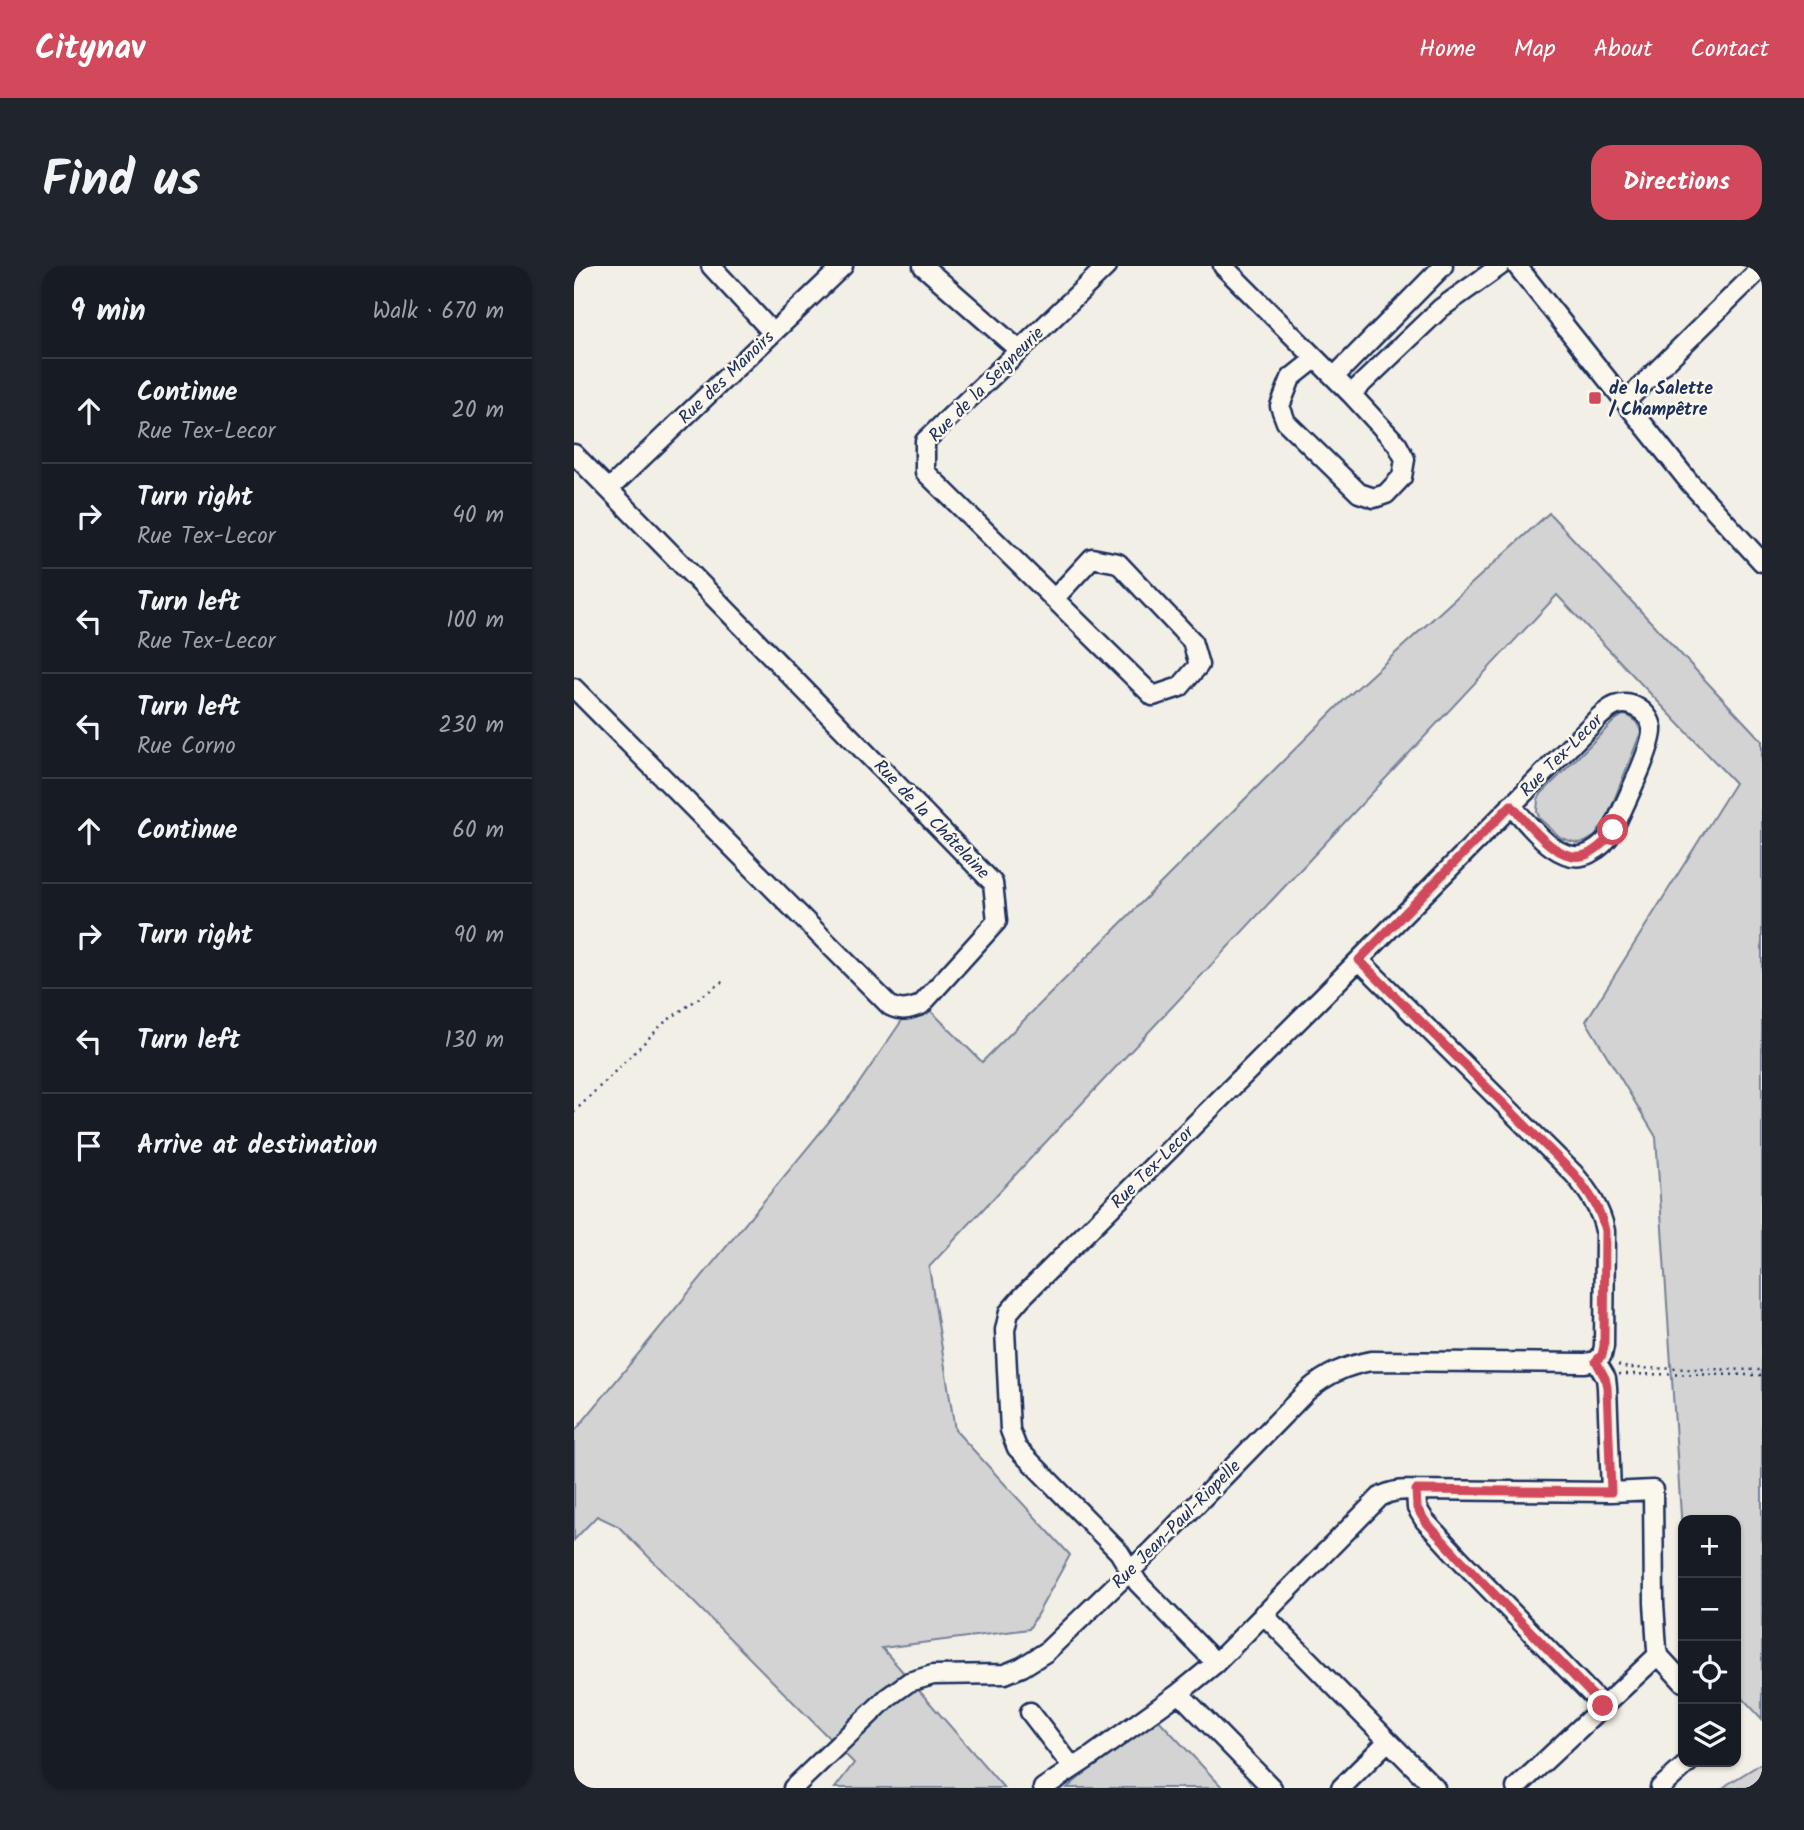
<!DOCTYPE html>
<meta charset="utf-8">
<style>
:root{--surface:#171b24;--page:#20242c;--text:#f1f3f6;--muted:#9ea1a6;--line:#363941;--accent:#d1495b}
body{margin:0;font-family:Kalam,sans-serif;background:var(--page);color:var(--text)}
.controls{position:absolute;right:21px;bottom:21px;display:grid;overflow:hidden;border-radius:14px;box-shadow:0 2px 5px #0004}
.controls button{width:63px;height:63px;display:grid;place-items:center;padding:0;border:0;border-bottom:2px solid var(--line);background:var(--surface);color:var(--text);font:35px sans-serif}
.stop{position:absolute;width:21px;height:21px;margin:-16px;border:5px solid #d1495b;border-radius:50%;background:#fff}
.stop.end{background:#d1495b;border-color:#fff;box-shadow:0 2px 7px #0008}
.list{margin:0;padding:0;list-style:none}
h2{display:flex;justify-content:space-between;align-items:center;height:91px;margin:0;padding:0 28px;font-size:30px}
h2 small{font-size:23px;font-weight:400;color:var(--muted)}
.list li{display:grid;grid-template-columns:46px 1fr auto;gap:21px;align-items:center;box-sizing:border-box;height:105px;padding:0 28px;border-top:2px solid var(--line)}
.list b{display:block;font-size:26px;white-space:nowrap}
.list p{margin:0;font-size:23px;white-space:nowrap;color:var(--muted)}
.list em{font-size:23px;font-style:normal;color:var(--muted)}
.icon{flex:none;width:38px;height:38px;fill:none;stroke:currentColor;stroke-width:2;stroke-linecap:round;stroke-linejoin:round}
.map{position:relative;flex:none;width:1188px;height:1522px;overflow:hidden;border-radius:21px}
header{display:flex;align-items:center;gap:42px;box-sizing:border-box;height:98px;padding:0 35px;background:var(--accent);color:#fff}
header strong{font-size:33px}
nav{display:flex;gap:38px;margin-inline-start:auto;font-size:24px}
.intro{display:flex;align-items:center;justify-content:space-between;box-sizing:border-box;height:168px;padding:0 42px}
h1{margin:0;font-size:49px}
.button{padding:18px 32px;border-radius:21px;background:var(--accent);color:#fff;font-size:24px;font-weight:700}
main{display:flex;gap:42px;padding:0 42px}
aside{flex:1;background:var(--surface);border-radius:21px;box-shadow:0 2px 5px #0004}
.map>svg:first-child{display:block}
</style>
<header>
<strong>Citynav</strong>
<nav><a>Home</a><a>Map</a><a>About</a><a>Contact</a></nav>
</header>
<div class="intro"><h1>Find us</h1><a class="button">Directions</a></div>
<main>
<aside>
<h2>9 min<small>Walk · 670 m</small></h2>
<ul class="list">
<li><svg class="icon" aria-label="ahead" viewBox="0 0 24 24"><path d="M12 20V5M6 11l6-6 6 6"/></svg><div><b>Continue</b><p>Rue Tex-Lecor</p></div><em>20 m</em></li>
<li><svg class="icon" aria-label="right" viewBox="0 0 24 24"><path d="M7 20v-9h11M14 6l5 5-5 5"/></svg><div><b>Turn right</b><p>Rue Tex-Lecor</p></div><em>40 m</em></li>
<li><svg class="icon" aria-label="left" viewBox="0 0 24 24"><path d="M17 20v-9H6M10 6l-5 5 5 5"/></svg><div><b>Turn left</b><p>Rue Tex-Lecor</p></div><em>100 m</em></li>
<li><svg class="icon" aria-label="left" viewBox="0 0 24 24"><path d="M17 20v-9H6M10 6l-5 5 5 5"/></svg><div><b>Turn left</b><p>Rue Corno</p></div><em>230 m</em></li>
<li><svg class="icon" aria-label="ahead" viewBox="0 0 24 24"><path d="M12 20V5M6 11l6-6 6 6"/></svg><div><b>Continue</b></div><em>60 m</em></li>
<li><svg class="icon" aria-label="right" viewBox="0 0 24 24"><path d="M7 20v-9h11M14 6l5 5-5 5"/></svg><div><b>Turn right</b></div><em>90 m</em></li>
<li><svg class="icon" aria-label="left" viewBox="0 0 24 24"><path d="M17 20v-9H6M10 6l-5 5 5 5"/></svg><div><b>Turn left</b></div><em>130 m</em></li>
<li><svg class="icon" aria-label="arrive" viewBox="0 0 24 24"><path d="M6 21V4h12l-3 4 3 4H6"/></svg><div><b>Arrive at destination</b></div></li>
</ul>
</aside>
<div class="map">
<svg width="1188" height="1522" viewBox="0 0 1188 1522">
<rect width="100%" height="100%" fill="#f2efe6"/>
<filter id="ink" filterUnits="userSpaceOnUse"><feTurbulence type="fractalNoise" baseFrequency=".0143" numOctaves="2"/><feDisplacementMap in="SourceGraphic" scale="14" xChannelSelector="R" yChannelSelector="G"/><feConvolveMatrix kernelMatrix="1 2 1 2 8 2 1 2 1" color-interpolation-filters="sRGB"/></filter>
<g filter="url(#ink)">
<path fill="#d2d3d2" stroke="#768198" stroke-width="2" d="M 975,247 L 1188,475 L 1188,1453 L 1162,1425 L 1162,1254 L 1109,1254 L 1109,1280 L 1082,871 L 1012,755 L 1161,517 L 983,329 L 355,1001 L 381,1164 L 496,1289 L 455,1363 L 308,1382 L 430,1522 L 261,1522 L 280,1497 L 44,1260 L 23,1250 L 0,1274 L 0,1166 L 277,829 L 333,747 L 352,740 L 408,796 L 769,435 Z
M 1049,449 C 1059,450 1064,456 1067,466 L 1033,552 L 1021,570 L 1011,576 L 1003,577 L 987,572 L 966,553 L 963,546 L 964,533 L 968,527 L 1040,455 Z
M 580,1449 L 649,1522 L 493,1522 Z
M 1188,1497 L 1188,1522 L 1149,1522 L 1154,1518 Z"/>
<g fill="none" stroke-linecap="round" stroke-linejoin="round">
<g stroke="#1b2f5e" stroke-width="23">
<path id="minor" d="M 137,0 L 198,66
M 349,0 L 445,84
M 649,0 L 777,128 L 823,178 L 831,193 L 828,211 L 812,228 L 800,232 L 785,227 L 712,156 L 706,140 L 717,112 L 741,93
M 943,0 L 1116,217 L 1188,296
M 760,111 L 869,0
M 777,128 L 867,42 L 926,0
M 1051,136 L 1188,1
M 0,188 L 419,617 L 423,655 L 347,739 C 336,743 328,746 316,740 L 0,422
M 35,223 L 269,0
M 480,333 L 518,292 L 544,297 L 618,375 L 625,399 L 606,421 L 579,430 L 351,206 L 351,175 L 533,0
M 785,694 L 1000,908 C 1014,925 1027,943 1031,965 L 1030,1080 L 1028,1089 L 1022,1095
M 842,1224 L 843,1242 L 851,1255 L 886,1293 L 1029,1440
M 1037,1226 L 1079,1224 L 1080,1337 L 1083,1384 L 1086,1391 L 1109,1416
M 689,1348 L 861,1522
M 642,1397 L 564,1317 L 545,1286 L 443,1182 L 436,1164 L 431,1064 L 435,1046 L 447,1032 L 785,694 L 1024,452 C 1035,442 1047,433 1062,441 C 1070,445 1077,453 1078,462 C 1080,480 1048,543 1039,564 C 1034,574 1026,582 1016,587 C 986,603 955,558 937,539
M 605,1427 L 698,1522
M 456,1446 L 499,1502
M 219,1522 L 314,1431 L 335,1416 L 359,1409 L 431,1408 L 448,1401 L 472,1386 L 577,1285 L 733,1125 C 753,1108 771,1100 797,1095 L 1011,1097 L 1022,1095
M 469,1522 L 516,1491 L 605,1427 L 642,1397 L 806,1231 C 818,1224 829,1224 842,1224 L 1037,1226 L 1033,1121 L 1032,1112 L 1022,1095
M 767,1522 L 814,1475
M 942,1522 L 1085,1388
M 1086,1522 L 1115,1496"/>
</g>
<path stroke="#1b2f5e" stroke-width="2.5" stroke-dasharray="2 5" stroke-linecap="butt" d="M 0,846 L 91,756 L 152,713
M 1044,1099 L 1054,1102 L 1188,1104
M 1045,1108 L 1188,1109"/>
<use href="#minor" stroke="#fbf7ec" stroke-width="18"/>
</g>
</g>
<g fill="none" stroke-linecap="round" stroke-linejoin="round" filter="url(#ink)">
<path stroke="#d1495b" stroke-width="9" d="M 1029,1440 L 886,1293 L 851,1255 L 843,1242 L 842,1224 L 1037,1226 L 1033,1121 L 1031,1112 L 1022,1095 L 1028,1089 L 1030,1080 L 1031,965 C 1027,943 1014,925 1000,908 L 785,694 L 937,539 C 955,558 987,603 1016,587 C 1026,581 1034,574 1039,564"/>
</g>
<rect fill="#d1495b" stroke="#fbf7ec" stroke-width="2.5" x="1014" y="125" width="14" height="14" rx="3.5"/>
<g text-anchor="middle" stroke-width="5" stroke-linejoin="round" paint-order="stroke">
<g font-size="18" fill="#1b2f5e" stroke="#fbf7ec">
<text transform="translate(152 111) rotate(-44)" y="6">Rue des Manoirs</text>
<text transform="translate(412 118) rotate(-45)" y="6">Rue de la Seigneurie</text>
<text transform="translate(987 489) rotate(-45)" y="6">Rue Tex-Lecor</text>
<text transform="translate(358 553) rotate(46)" y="6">Rue de la Châtelaine</text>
<text transform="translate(578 901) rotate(-45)" y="6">Rue Tex-Lecor</text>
<text transform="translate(602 1258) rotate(-45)" y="6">Rue Jean-Paul-Riopelle</text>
</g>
<g font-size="18" font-weight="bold" fill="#1b2f5e" stroke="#fbf7ec" text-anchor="start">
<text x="1035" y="128">de la Salette<tspan x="1035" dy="21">/ Champêtre</tspan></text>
</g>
</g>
</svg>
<div class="controls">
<button>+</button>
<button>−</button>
<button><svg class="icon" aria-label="locate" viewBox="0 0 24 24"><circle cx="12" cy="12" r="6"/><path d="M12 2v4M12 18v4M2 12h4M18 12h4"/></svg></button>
<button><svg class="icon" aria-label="layers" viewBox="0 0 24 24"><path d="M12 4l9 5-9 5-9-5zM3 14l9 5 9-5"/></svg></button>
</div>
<div class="stop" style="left:1039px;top:564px"></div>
<div class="stop end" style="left:1029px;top:1440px"></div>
</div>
</main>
